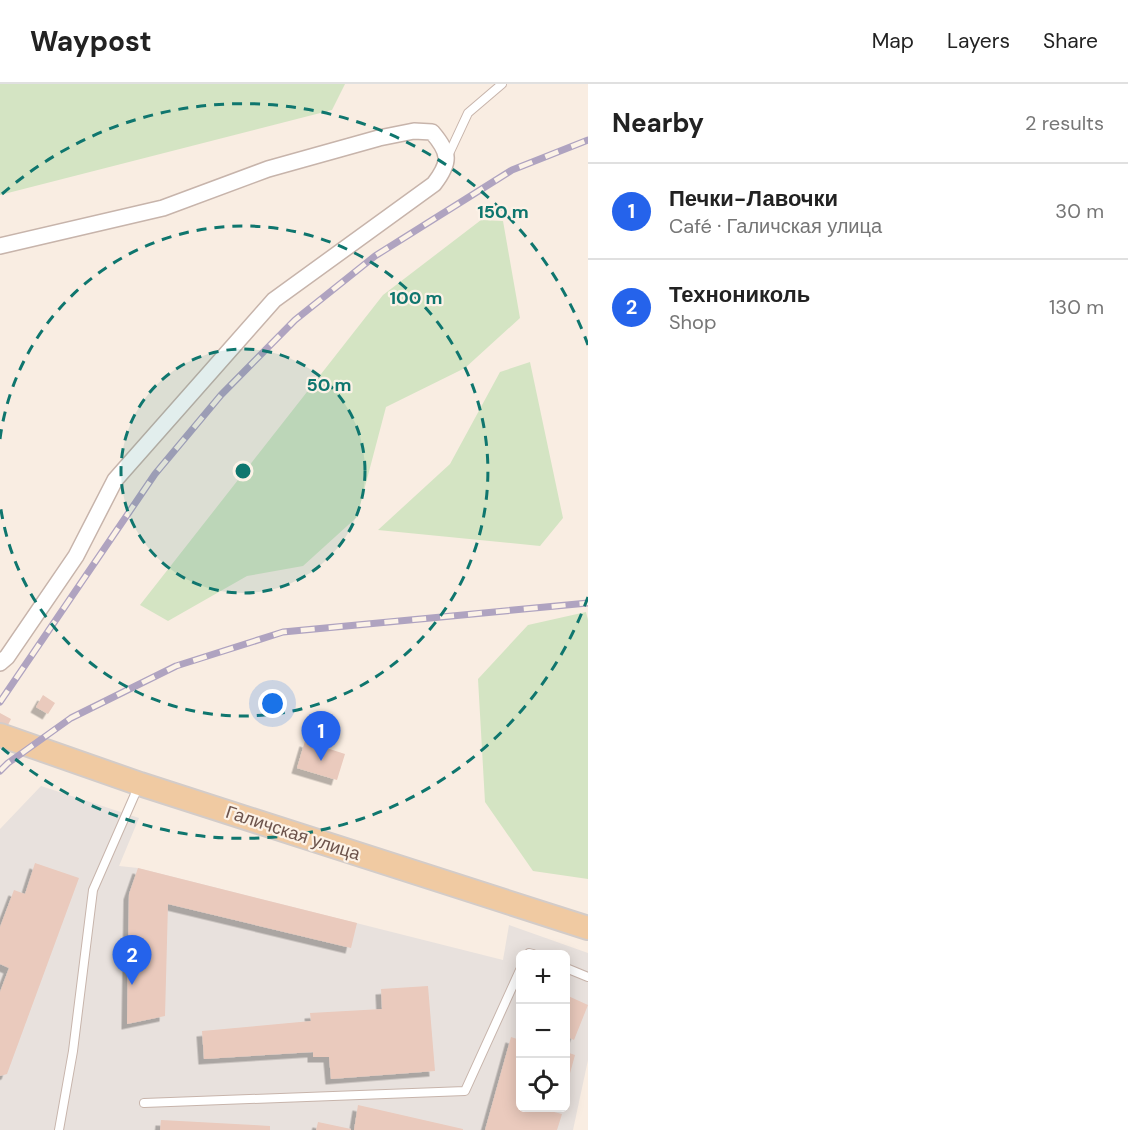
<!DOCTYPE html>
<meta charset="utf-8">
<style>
:root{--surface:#fff;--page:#f6f6f6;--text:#222;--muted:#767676;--line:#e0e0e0;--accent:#2563eb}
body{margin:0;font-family:"DM Sans",sans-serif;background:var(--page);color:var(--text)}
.controls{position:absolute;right:18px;bottom:18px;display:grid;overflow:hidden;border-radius:9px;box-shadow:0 3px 15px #0003}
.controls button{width:54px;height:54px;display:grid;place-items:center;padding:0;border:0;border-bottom:2px solid var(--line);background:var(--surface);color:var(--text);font:30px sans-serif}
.you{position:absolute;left:273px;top:620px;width:21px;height:21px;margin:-15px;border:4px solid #fff;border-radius:50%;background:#1a73e8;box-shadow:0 0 0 9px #1a73e833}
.badge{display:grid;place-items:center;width:39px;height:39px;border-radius:50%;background:var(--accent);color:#fff;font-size:20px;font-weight:700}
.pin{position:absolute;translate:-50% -50px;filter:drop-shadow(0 2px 3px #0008)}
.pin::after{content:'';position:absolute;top:32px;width:21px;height:18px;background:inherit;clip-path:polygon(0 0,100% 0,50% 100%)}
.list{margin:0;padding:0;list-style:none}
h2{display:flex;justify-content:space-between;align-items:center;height:78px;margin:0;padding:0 24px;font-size:26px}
h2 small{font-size:20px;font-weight:400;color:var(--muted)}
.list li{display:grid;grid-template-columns:39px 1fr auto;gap:18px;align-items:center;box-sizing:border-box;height:96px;padding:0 24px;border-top:2px solid var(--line)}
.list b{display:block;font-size:22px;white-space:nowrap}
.list p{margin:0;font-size:20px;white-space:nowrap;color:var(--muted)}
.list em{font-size:20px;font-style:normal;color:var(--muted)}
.icon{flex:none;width:33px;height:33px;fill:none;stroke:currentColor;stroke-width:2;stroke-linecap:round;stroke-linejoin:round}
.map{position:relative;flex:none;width:588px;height:1046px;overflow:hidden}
header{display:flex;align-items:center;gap:36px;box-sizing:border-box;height:84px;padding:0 30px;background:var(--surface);border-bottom:2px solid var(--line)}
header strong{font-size:28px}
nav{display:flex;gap:33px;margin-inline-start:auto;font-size:21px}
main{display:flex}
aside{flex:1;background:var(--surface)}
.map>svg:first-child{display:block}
</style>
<header>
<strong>Waypost</strong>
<nav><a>Map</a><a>Layers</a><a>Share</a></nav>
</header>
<main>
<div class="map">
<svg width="588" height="1046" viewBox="0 0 588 1046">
<defs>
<filter id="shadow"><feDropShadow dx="-5.5" dy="5.5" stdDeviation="0" flood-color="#0004"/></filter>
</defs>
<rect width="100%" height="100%" fill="#f9ede2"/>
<path fill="#e8e1dd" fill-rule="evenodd" d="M 41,702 L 139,734 L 119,782 L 138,784 L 503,876 L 509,841 L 588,869 L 588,976 L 573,1046 L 0,1046 L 0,745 ZM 520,870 L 566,870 L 566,1024 L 520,1024 Z"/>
<path fill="#d4e4c3" d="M 0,0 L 345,0 L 332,26 L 0,111 Z
M 481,136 L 503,137 L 520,234 L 465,284 L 386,323 L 357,433 L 303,482 L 247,492 L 168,537 L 140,521 L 383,211 Z
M 530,278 L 563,434 L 540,462 L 378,446 L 450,380 L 500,288 Z
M 586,528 L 588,536 L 588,795 L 533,787 L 485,718 L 478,595 L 528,541 Z"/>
<path fill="#eacabd" filter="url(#shadow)" d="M 43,611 L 55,619 L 48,630 L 36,623 Z
M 0,629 L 11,635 L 7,643 L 0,639 Z
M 305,657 L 345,670 L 337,696 L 297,684 Z
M 35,779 L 79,794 L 7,990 L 0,992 L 0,908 L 9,884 L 0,880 L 0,843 L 14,806 L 25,810 Z
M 138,784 L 357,839 L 351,864 L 168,820 L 165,932 L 127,940 L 129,810 Z
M 428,902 L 435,987 L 331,995 L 329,973 L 313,973 L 313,968 L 204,975 L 202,947 L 311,937 L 310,929 L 382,925 L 381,905 Z
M 566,911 L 588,921 L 574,956 L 566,952 Z
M 511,953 L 520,956 L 520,1024 L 538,1024 L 562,1030 L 557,1046 L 485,1046 Z
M 566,968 L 575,971 L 566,1004 Z
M 358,1021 L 463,1045 L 463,1046 L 354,1046 Z
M 161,1036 L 270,1042 L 270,1046 L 160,1046 Z
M 318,1038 L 351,1045 L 351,1046 L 316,1046 Z"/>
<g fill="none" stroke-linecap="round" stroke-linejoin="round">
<g stroke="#c7b4ab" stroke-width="10">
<path id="service" d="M 447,74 L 468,29 L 502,0
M 528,870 L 529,869 L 533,870
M 566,884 L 588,893
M 144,1019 L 465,1007 L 520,886
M 59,1046 L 73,967 L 93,806 L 139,701"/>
</g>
<g stroke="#c7b4ab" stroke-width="18">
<path id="minor" d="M 0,162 L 163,124 L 268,85 L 379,54 L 414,47 L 432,48 C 450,69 451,78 434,100 L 274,216 L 115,396 L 76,472 L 7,573 L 0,579"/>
</g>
<g stroke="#d3ccc9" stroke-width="26">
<path id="primary" d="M 0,651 L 140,700 L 588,844"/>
</g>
<use href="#service" stroke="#fff" stroke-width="8"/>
<use href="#minor" stroke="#fff" stroke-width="15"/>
<use href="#primary" stroke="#f0caa2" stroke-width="22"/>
<g stroke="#afa3c0" stroke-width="7">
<path id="rail" d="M 0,618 L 155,390 L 221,311 L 295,236 L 375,172 L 512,86 L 588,56
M 0,687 L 8,679 L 71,634 L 176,582 L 283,548 L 588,519"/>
</g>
<use href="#rail" stroke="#fcf2e7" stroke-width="4.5" stroke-dasharray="14" stroke-linecap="butt"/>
</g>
<circle cx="243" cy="387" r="122" fill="#0f766e" fill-opacity=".12"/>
<g fill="none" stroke="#0f766e" stroke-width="3" stroke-dasharray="10 8">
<circle cx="243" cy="387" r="122"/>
<path d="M0 355A245 245 0 1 1 0 419"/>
<path d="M588 513A367 367 0 0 1 2 664M2 110A367 367 0 0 1 588 261"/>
</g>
<g text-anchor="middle" stroke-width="4.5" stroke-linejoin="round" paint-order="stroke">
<g font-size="18" fill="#6d544c" stroke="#fcf2e7">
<text transform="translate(293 749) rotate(18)" y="6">Галичская улица</text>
</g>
</g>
<circle cx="243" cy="387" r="9" fill="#0f766e" stroke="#fcf2e7" stroke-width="3"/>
<g font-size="18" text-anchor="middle" font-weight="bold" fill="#0f766e" stroke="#fcf2e7" stroke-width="4.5" stroke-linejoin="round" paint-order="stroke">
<text x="503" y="134">150 m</text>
<text x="416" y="220">100 m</text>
<text x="329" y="307">50 m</text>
</g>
</svg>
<div class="controls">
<button>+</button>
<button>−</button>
<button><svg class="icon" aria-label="locate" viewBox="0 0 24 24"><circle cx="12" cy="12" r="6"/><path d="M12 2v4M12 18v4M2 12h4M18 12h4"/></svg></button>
</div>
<div class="you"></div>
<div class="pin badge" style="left:321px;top:677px">1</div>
<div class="pin badge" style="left:132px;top:901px">2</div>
</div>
<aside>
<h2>Nearby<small>2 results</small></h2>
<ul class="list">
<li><span class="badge">1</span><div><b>Печки-Лавочки</b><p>Café · Галичская улица</p></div><em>30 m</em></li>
<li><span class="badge">2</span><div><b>Технониколь</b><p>Shop</p></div><em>130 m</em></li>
</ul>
</aside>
</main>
